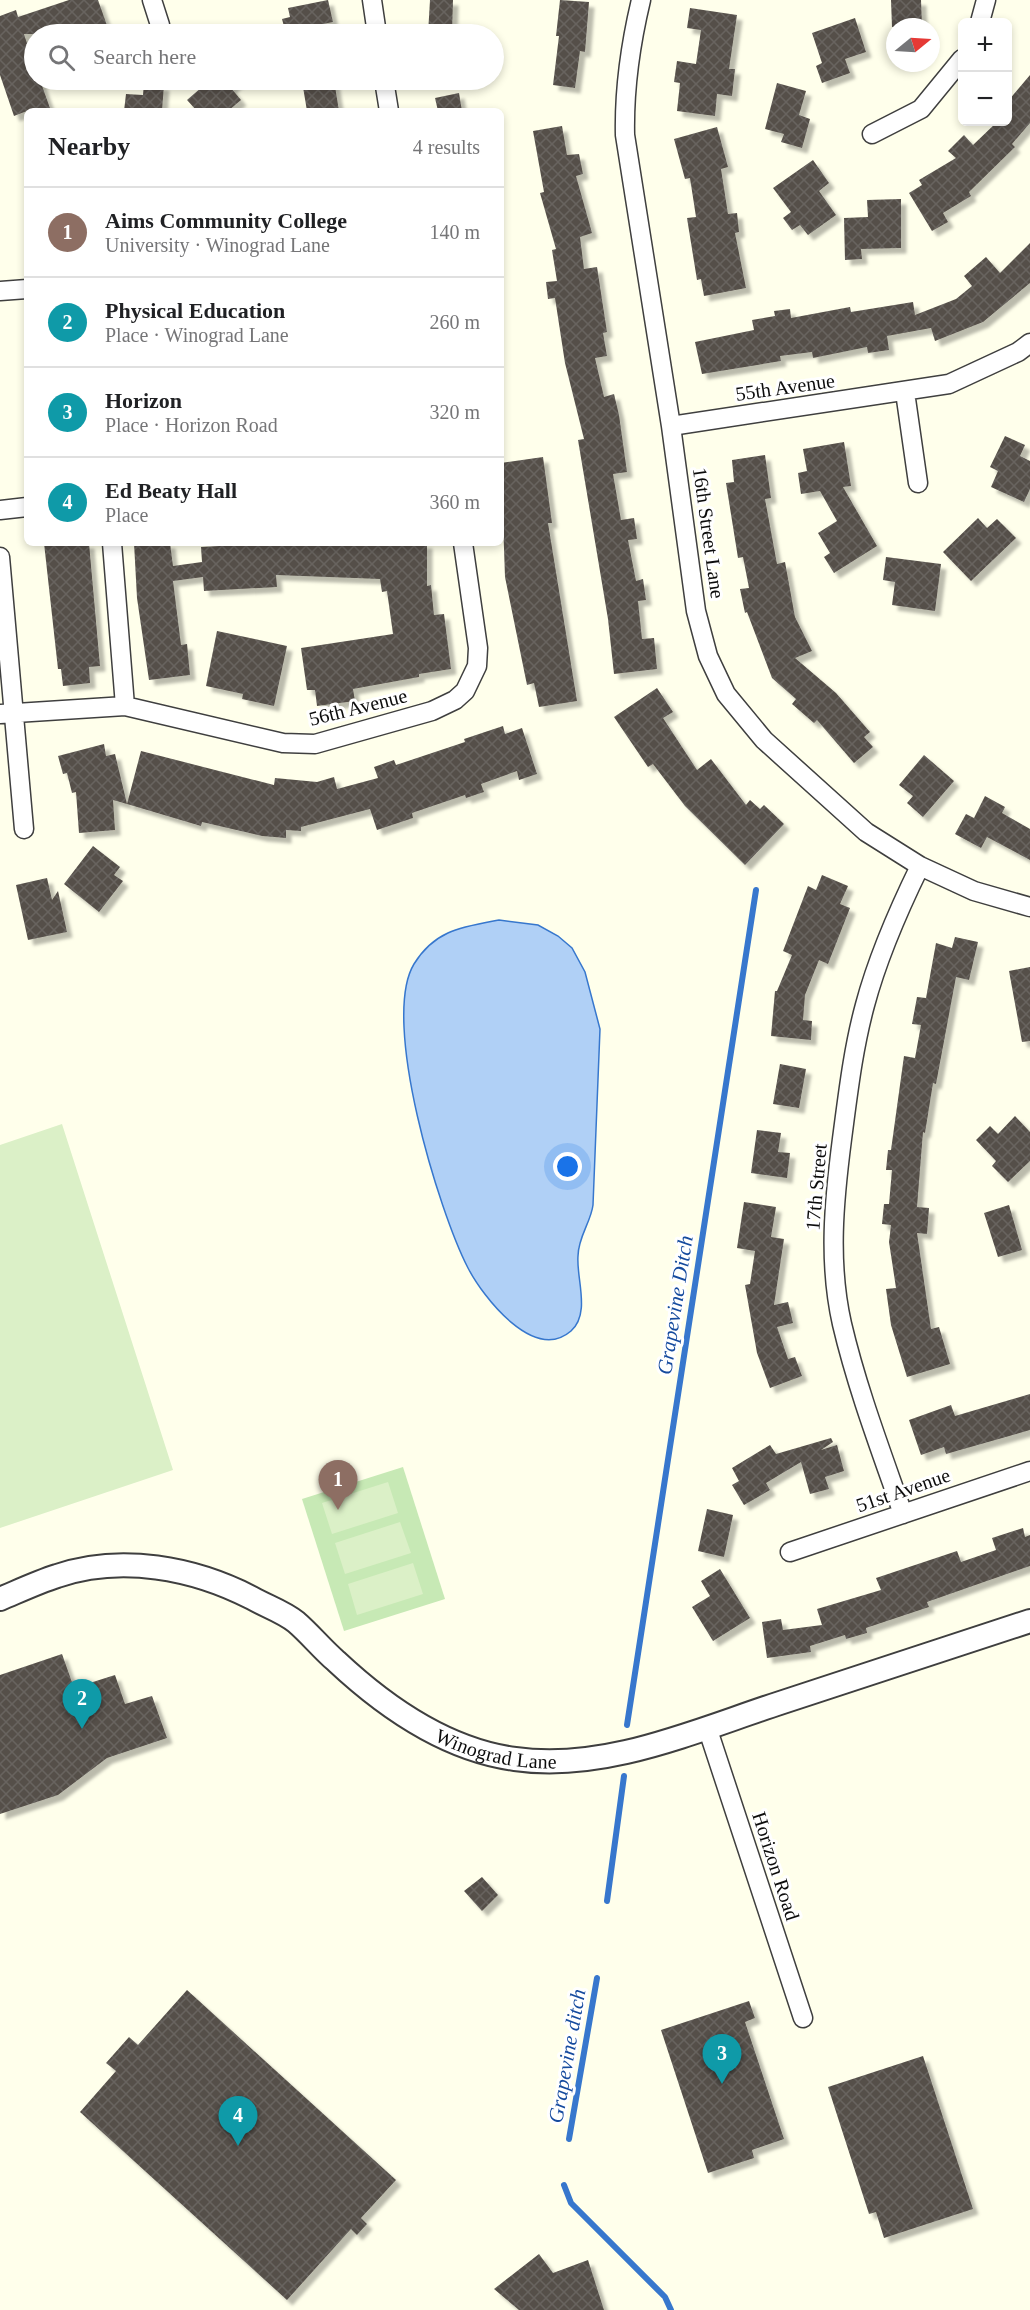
<!DOCTYPE html>
<meta charset="utf-8">
<style>
:root{--surface:#fff;--page:#f2f2f2;--text:#202124;--muted:#757577;--line:#e0e0e0;--accent:#b45309}
body{margin:0;font-family:"Times New Roman",serif;background:var(--page);color:var(--text)}
.controls{position:absolute;right:18px;top:18px;display:grid;overflow:hidden;border-radius:9px;box-shadow:0 3px 9px #0003}
.controls button{width:54px;height:54px;display:grid;place-items:center;padding:0;border:0;border-bottom:2px solid var(--line);background:var(--surface);color:var(--text);font:30px sans-serif}
.compass{position:absolute;left:886px;top:18px;width:54px;height:54px;border-radius:50%;background:var(--surface);box-shadow:0 3px 9px #0003;rotate:72deg}
.you{position:absolute;left:568px;top:1167px;width:21px;height:21px;margin:-15px;border:4px solid #fff;border-radius:50%;background:#1a73e8;box-shadow:0 0 0 9px #1a73e833}
.badge{display:grid;place-items:center;width:39px;height:39px;border-radius:50%;background:var(--accent);color:#fff;font-size:20px;font-weight:700}
.pin{position:absolute;translate:-50% -50px;filter:drop-shadow(0 2px 3px #0008)}
.pin::after{content:'';position:absolute;top:32px;width:21px;height:18px;background:inherit;clip-path:polygon(0 0,100% 0,50% 100%)}
.list{margin:0;padding:0;list-style:none}
h2{display:flex;justify-content:space-between;align-items:center;height:78px;margin:0;padding:0 24px;font-size:26px}
h2 small{font-size:20px;font-weight:400;color:var(--muted)}
.list li{display:grid;grid-template-columns:39px 1fr auto;gap:18px;align-items:center;box-sizing:border-box;height:90px;padding:0 24px;border-top:2px solid var(--line)}
.list b{display:block;font-size:22px;white-space:nowrap}
.list p{margin:0;font-size:20px;white-space:nowrap;color:var(--muted)}
.list em{font-size:20px;font-style:normal;color:var(--muted)}
.icon{flex:none;width:33px;height:33px;fill:none;stroke:currentColor;stroke-width:2;stroke-linecap:round;stroke-linejoin:round}
.map{position:relative;flex:none;width:1030px;height:2310px;overflow:hidden}
.search{position:absolute;background:var(--surface);box-shadow:0 3px 9px #0003;left:24px;top:24px;width:480px;height:66px;display:flex;align-items:center;gap:15px;box-sizing:border-box;padding:0 21px;border-radius:33px;color:var(--muted);font-size:22px}
.panel{position:absolute;background:var(--surface);box-shadow:0 3px 9px #0003;left:24px;top:108px;width:480px;height:438px;border-radius:9px}
.map>svg:first-child{display:block}
</style>
<div class="map">
<svg width="1030" height="2310" viewBox="0 0 1030 2310">
<defs>
<pattern id="building-cross-hatch" width="8" height="8" patternUnits="userSpaceOnUse" patternTransform="scale(1.5)"><rect width="8" height="8" fill="#554f49"/><path d="M0 0l8 8M0 8l8-8" fill="none" stroke="#68645f"/></pattern>
<filter id="shadow"><feDropShadow dx="5.5" dy="5.5" stdDeviation="1.5" flood-color="#0004"/></filter>
</defs>
<rect width="100%" height="100%" fill="#ffffeb"/>
<path fill="#c7e9b5" d="M 403,1467 L 445,1599 L 344,1631 L 302,1499 Z"/>
<path fill="#dbf0c7" d="M 62,1124 L 173,1470 L 0,1528 L 0,1145 Z
M 388,1482 L 398,1513 L 332,1534 L 322,1503 Z
M 400,1522 L 411,1553 L 345,1574 L 335,1543 Z
M 413,1563 L 423,1594 L 357,1615 L 348,1584 Z"/>
<path fill="#b0d0f6" stroke="#3777cd" stroke-width="1.5" d="M 499,920 L 538,925 L 558,936 L 572,948 L 585,972 L 600,1029 L 593,1205 C 591,1222 578,1237 578,1256 C 576,1278 591,1313 571,1331 C 534,1363 483,1297 468,1268 C 439,1212 380,1020 414,964 C 435,930 462,927 499,920 Z"/>
<g fill="none" stroke-linecap="round" stroke-linejoin="round">
<path stroke="#3777cd" stroke-width="6" d="M 627,1725 L 756,890
M 607,1901 L 624,1776
M 569,2139 L 597,1978
M 564,2185 L 571,2203 L 665,2297 L 671,2310"/>
</g>
<path fill="url(#building-cross-hatch)" filter="url(#shadow)" d="M 69,0 L 98,0 L 109,31 L 98,34 L 24,34 L 34,65 L 34,80 L 40,80 L 51,111 L 27,111 L 14,116 L 0,75 L 0,16 L 16,10 L 18,17 Z
M 328,0 L 333,22 L 323,24 L 325,34 L 286,34 L 282,19 L 290,17 L 288,8 Z
M 430,0 L 453,0 L 452,34 L 428,34 Z
M 560,0 L 589,2 L 585,52 L 580,51 L 575,88 L 553,85 L 559,36 L 556,36 Z
M 891,0 L 921,0 L 922,25 L 892,27 Z
M 690,8 L 737,15 L 729,69 L 735,69 L 732,96 L 717,94 L 715,116 L 677,111 L 680,83 L 674,82 L 677,61 L 696,64 L 701,30 L 687,28 Z
M 855,18 L 866,52 L 845,59 L 850,73 L 822,83 L 816,66 L 822,63 L 812,33 Z
M 1030,75 L 1030,123 L 1012,144 L 1015,147 L 969,192 L 971,196 L 943,213 L 948,222 L 932,231 L 909,193 L 922,185 L 919,180 L 956,158 L 948,151 L 964,135 L 973,145 L 997,122 L 1008,122 L 1008,101 Z
M 210,80 L 240,80 L 231,88 L 241,100 L 228,111 L 197,111 L 187,100 Z
M 305,80 L 334,80 L 339,111 L 307,111 L 303,87 L 306,86 Z
M 144,83 L 164,85 L 162,111 L 124,111 L 126,94 L 143,95 Z
M 777,83 L 806,91 L 799,115 L 810,119 L 802,148 L 781,142 L 784,134 L 765,129 Z
M 459,93 L 462,111 L 438,111 L 435,98 Z
M 562,126 L 567,155 L 579,154 L 583,174 L 576,176 L 592,233 L 580,237 L 584,269 L 597,267 L 607,332 L 603,333 L 607,356 L 595,358 L 604,397 L 614,394 L 619,415 L 627,472 L 613,474 L 621,520 L 634,518 L 637,539 L 628,540 L 636,581 L 643,579 L 646,600 L 638,601 L 642,639 L 654,638 L 657,669 L 614,674 L 608,619 L 578,440 L 584,439 L 565,363 L 555,298 L 548,299 L 546,282 L 557,281 L 552,250 L 556,249 L 540,193 L 544,192 L 533,131 Z
M 717,127 L 728,167 L 721,169 L 728,214 L 737,213 L 739,232 L 735,233 L 746,288 L 704,296 L 701,279 L 697,280 L 687,218 L 696,217 L 690,178 L 685,179 L 674,139 Z
M 813,160 L 829,183 L 819,191 L 836,215 L 808,235 L 800,225 L 792,230 L 783,218 L 791,212 L 773,188 Z
M 901,199 L 901,248 L 861,249 L 862,259 L 845,260 L 844,218 L 868,217 L 867,200 Z
M 1030,243 L 1030,283 L 983,322 L 935,341 L 931,328 L 887,336 L 889,350 L 868,353 L 867,347 L 813,358 L 812,352 L 780,356 L 781,361 L 702,374 L 695,342 L 754,330 L 752,320 L 775,316 L 774,311 L 790,309 L 791,318 L 850,307 L 851,312 L 913,302 L 915,315 L 956,299 L 972,286 L 964,276 L 986,257 L 1000,273 Z
M 1005,436 L 1025,445 L 1020,456 L 1030,461 L 1030,489 L 1024,502 L 991,487 L 998,471 L 990,467 Z
M 844,442 L 851,486 L 843,487 L 877,546 L 834,573 L 824,557 L 830,553 L 818,533 L 837,521 L 820,491 L 801,494 L 798,473 L 807,471 L 803,449 Z
M 765,455 L 771,498 L 765,499 L 777,564 L 785,562 L 795,617 L 812,651 L 795,658 L 836,693 L 870,732 L 864,737 L 873,747 L 854,763 L 817,720 L 814,723 L 792,704 L 796,699 L 772,678 L 747,612 L 745,613 L 740,589 L 749,588 L 743,557 L 738,558 L 726,483 L 734,482 L 732,460 Z
M 543,457 L 552,523 L 548,523 L 577,701 L 539,707 L 534,683 L 527,685 L 505,577 L 501,463 Z
M 978,518 L 987,528 L 997,519 L 1016,538 L 971,581 L 943,552 Z
M 44,543 L 89,543 L 100,666 L 89,667 L 90,683 L 63,686 L 61,669 L 58,669 Z
M 134,543 L 170,543 L 173,566 L 202,562 L 201,547 L 219,546 L 219,543 L 427,543 L 427,586 L 431,585 L 434,615 L 444,614 L 451,669 L 419,674 L 419,677 L 353,689 L 355,701 L 317,706 L 315,690 L 307,690 L 301,648 L 393,634 L 387,591 L 382,592 L 380,579 L 276,575 L 277,587 L 204,591 L 203,577 L 173,581 L 181,645 L 187,644 L 190,675 L 149,680 L 137,598 Z
M 886,557 L 941,564 L 935,611 L 892,605 L 895,582 L 883,580 Z
M 217,631 L 287,646 L 274,706 L 242,699 L 243,694 L 206,686 Z
M 657,688 L 673,712 L 663,718 L 697,770 L 711,759 L 746,805 L 750,800 L 760,809 L 764,805 L 784,824 L 745,865 L 685,806 L 653,764 L 648,767 L 614,717 Z
M 503,726 L 505,734 L 522,728 L 537,774 L 519,780 L 517,771 L 481,784 L 484,792 L 466,798 L 465,795 L 412,813 L 413,818 L 377,830 L 370,809 L 301,827 L 301,831 L 286,830 L 286,838 L 262,836 L 202,822 L 201,826 L 127,804 L 141,751 L 274,785 L 275,778 L 317,782 L 334,777 L 337,789 L 378,778 L 374,767 L 394,760 L 396,765 L 465,742 L 464,739 Z
M 104,744 L 106,756 L 115,754 L 127,804 L 113,800 L 115,830 L 79,833 L 76,792 L 72,793 L 67,773 L 63,774 L 58,756 Z
M 924,755 L 954,781 L 923,817 L 907,803 L 913,796 L 899,785 Z
M 985,796 L 1005,807 L 1002,813 L 1030,829 L 1030,860 L 987,837 L 981,848 L 955,834 L 966,814 L 974,818 Z
M 93,846 L 120,867 L 114,875 L 123,881 L 99,912 L 64,884 Z
M 822,875 L 848,886 L 840,904 L 850,908 L 828,964 L 819,960 L 805,995 L 803,1020 L 812,1021 L 811,1040 L 771,1036 L 775,991 L 777,991 L 792,955 L 783,951 L 808,886 L 816,890 Z
M 47,878 L 52,900 L 58,891 L 67,932 L 28,940 L 16,885 Z
M 955,937 L 978,942 L 969,980 L 956,977 L 936,1084 L 933,1083 L 925,1133 L 923,1132 L 917,1207 L 929,1208 L 927,1234 L 917,1233 L 931,1329 L 939,1327 L 950,1364 L 907,1377 L 891,1325 L 886,1289 L 896,1288 L 889,1242 L 891,1225 L 882,1224 L 884,1204 L 889,1204 L 892,1170 L 886,1170 L 888,1150 L 891,1150 L 904,1056 L 915,1058 L 921,1025 L 912,1024 L 917,997 L 926,998 L 936,943 L 952,948 Z
M 1030,967 L 1030,1041 L 1022,1042 L 1009,971 Z
M 780,1064 L 806,1069 L 799,1108 L 773,1104 Z
M 1015,1116 L 1030,1132 L 1030,1161 L 1008,1182 L 992,1166 L 996,1161 L 976,1140 L 990,1126 L 998,1134 Z
M 757,1130 L 781,1133 L 778,1152 L 790,1153 L 787,1178 L 751,1173 Z
M 744,1202 L 776,1207 L 771,1237 L 784,1239 L 774,1305 L 788,1302 L 793,1323 L 777,1327 L 788,1359 L 795,1357 L 802,1376 L 770,1388 L 757,1353 L 745,1285 L 750,1284 L 755,1251 L 737,1248 Z
M 1009,1205 L 1022,1250 L 998,1257 L 984,1213 Z
M 1030,1394 L 1030,1430 L 946,1454 L 944,1447 L 921,1455 L 909,1420 L 951,1405 L 955,1416 Z
M 831,1438 L 833,1442 L 821,1450 L 837,1445 L 844,1471 L 825,1477 L 829,1489 L 810,1494 L 801,1462 L 766,1483 L 770,1490 L 744,1505 L 732,1485 L 739,1481 L 732,1468 L 770,1445 L 776,1454 Z
M 707,1509 L 733,1515 L 724,1557 L 698,1551 Z
M 1023,1528 L 1025,1537 L 1030,1535 L 1030,1566 L 927,1602 L 929,1607 L 866,1628 L 867,1633 L 846,1639 L 845,1635 L 810,1646 L 811,1652 L 767,1658 L 762,1622 L 781,1619 L 783,1630 L 822,1625 L 817,1609 L 881,1590 L 876,1578 L 957,1551 L 961,1562 L 996,1550 L 992,1538 Z
M 720,1569 L 750,1618 L 713,1641 L 692,1607 L 710,1596 L 701,1581 Z
M 62,1654 L 74,1688 L 115,1675 L 125,1704 L 152,1696 L 167,1738 L 107,1758 L 58,1795 L 0,1814 L 0,1675 Z
M 482,1877 L 498,1895 L 482,1911 L 464,1891 Z
M 187,1990 L 396,2180 L 361,2218 L 367,2224 L 357,2235 L 351,2229 L 287,2300 L 80,2112 L 116,2071 L 106,2063 L 129,2037 L 138,2045 Z
M 749,2001 L 755,2018 L 745,2022 L 784,2139 L 752,2150 L 754,2158 L 708,2173 L 661,2030 Z
M 923,2056 L 973,2209 L 884,2238 L 876,2212 L 869,2214 L 828,2087 Z
M 539,2254 L 553,2273 L 588,2260 L 604,2310 L 519,2310 L 494,2289 Z"/>
<g fill="none" stroke-linecap="round" stroke-linejoin="round">
<g stroke="#3f3f3f" stroke-width="21">
<path id="minor" d="M 152,0 L 160,25
M 372,0 L 377,34
M 641,0 C 630,46 624,88 625,135 L 671,426 L 696,611 L 708,656 L 726,694 L 764,740 L 866,832 L 920,866 L 974,891 L 1030,907
M 980,22 L 986,0
M 384,80 L 389,111
M 872,134 L 921,109 L 962,59
M 0,291 L 27,289
M 905,392 L 918,483
M 671,426 L 949,384 L 1018,352 L 1030,343
M 0,510 L 27,507
M 112,543 L 125,706
M 0,557 L 24,829
M 0,714 L 125,706 L 283,743 L 315,744 L 432,711 L 455,700 L 465,691 L 477,666 L 478,648 L 463,543
M 903,1514 C 881,1451 857,1388 842,1324 C 828,1262 834,1201 842,1139 C 848,1094 853,1049 865,1005 C 878,956 898,911 920,866
M 790,1552 L 1030,1471
M 707,1727 L 803,2018"/>
</g>
<g stroke="#3f3f3f" stroke-width="26">
<g id="tertiary">
<path id="s1" d="M 0,1599 C 19,1591 38,1582 57,1576 C 121,1554 194,1568 252,1598 C 266,1606 284,1612 296,1622 C 310,1634 322,1649 336,1661 C 385,1707 447,1750 515,1759 C 605,1772 697,1730 780,1703 C 864,1675 947,1648 1030,1621"/>
</g>
</g>
<use href="#minor" stroke="#fff" stroke-width="18"/>
<use href="#tertiary" stroke="#fff" stroke-width="22"/>
</g>
<g text-anchor="middle" stroke-width="6" stroke-linejoin="round" paint-order="stroke">
<g font-size="20" fill="#0c0c0c" stroke="#fff">
<text transform="translate(785 387) rotate(-8)" y="7">55th Avenue</text>
<text transform="translate(709 533) rotate(82)" y="7">16th Street Lane</text>
<text transform="translate(358 707) rotate(-14)" y="7">56th Avenue</text>
<text transform="translate(816 1187) rotate(-85)" y="7">17th Street</text>
<text transform="translate(903 1490) rotate(-19)" y="7">51st Avenue</text>
<text dy="7" stroke="none"><textPath href="#s1" startOffset="556">Winograd Lane</textPath></text>
<text transform="translate(776 1866) rotate(72)" y="7">Horizon Road</text>
</g>
<g font-size="21" font-style="italic" fill="#164b9e" stroke="#fff">
<text transform="translate(675 1305) rotate(-81)" y="7">Grapevine Ditch</text>
<text transform="translate(567 2056) rotate(-80)" y="7">Grapevine ditch</text>
</g>
</g>
</svg>
<div class="controls">
<button>+</button>
<button>−</button>
</div>
<svg class="compass" viewBox="-18 -18 36 36"><path d="M0-13l5 13h-10z" fill="#e53935"/><path d="M0 13l5-13h-10z" fill="#757577"/></svg>
<div class="you"></div>
<div class="pin badge" style="left:338px;top:1510px;background:#8d6e63">1</div>
<div class="pin badge" style="left:82px;top:1729px;background:#0f9aa8">2</div>
<div class="pin badge" style="left:722px;top:2084px;background:#0f9aa8">3</div>
<div class="pin badge" style="left:238px;top:2146px;background:#0f9aa8">4</div>
<div class="search"><svg class="icon" aria-label="search" viewBox="0 0 24 24"><circle cx="10" cy="10" r="6"/><path d="M15 15l6 6"/></svg>Search here</div>
<section class="panel">
<h2>Nearby<small>4 results</small></h2>
<ul class="list">
<li><span class="badge" style="background:#8d6e63">1</span><div><b>Aims Community College</b><p>University · Winograd Lane</p></div><em>140 m</em></li>
<li><span class="badge" style="background:#0f9aa8">2</span><div><b>Physical Education</b><p>Place · Winograd Lane</p></div><em>260 m</em></li>
<li><span class="badge" style="background:#0f9aa8">3</span><div><b>Horizon</b><p>Place · Horizon Road</p></div><em>320 m</em></li>
<li><span class="badge" style="background:#0f9aa8">4</span><div><b>Ed Beaty Hall</b><p>Place</p></div><em>360 m</em></li>
</ul>
</section>
</div>
